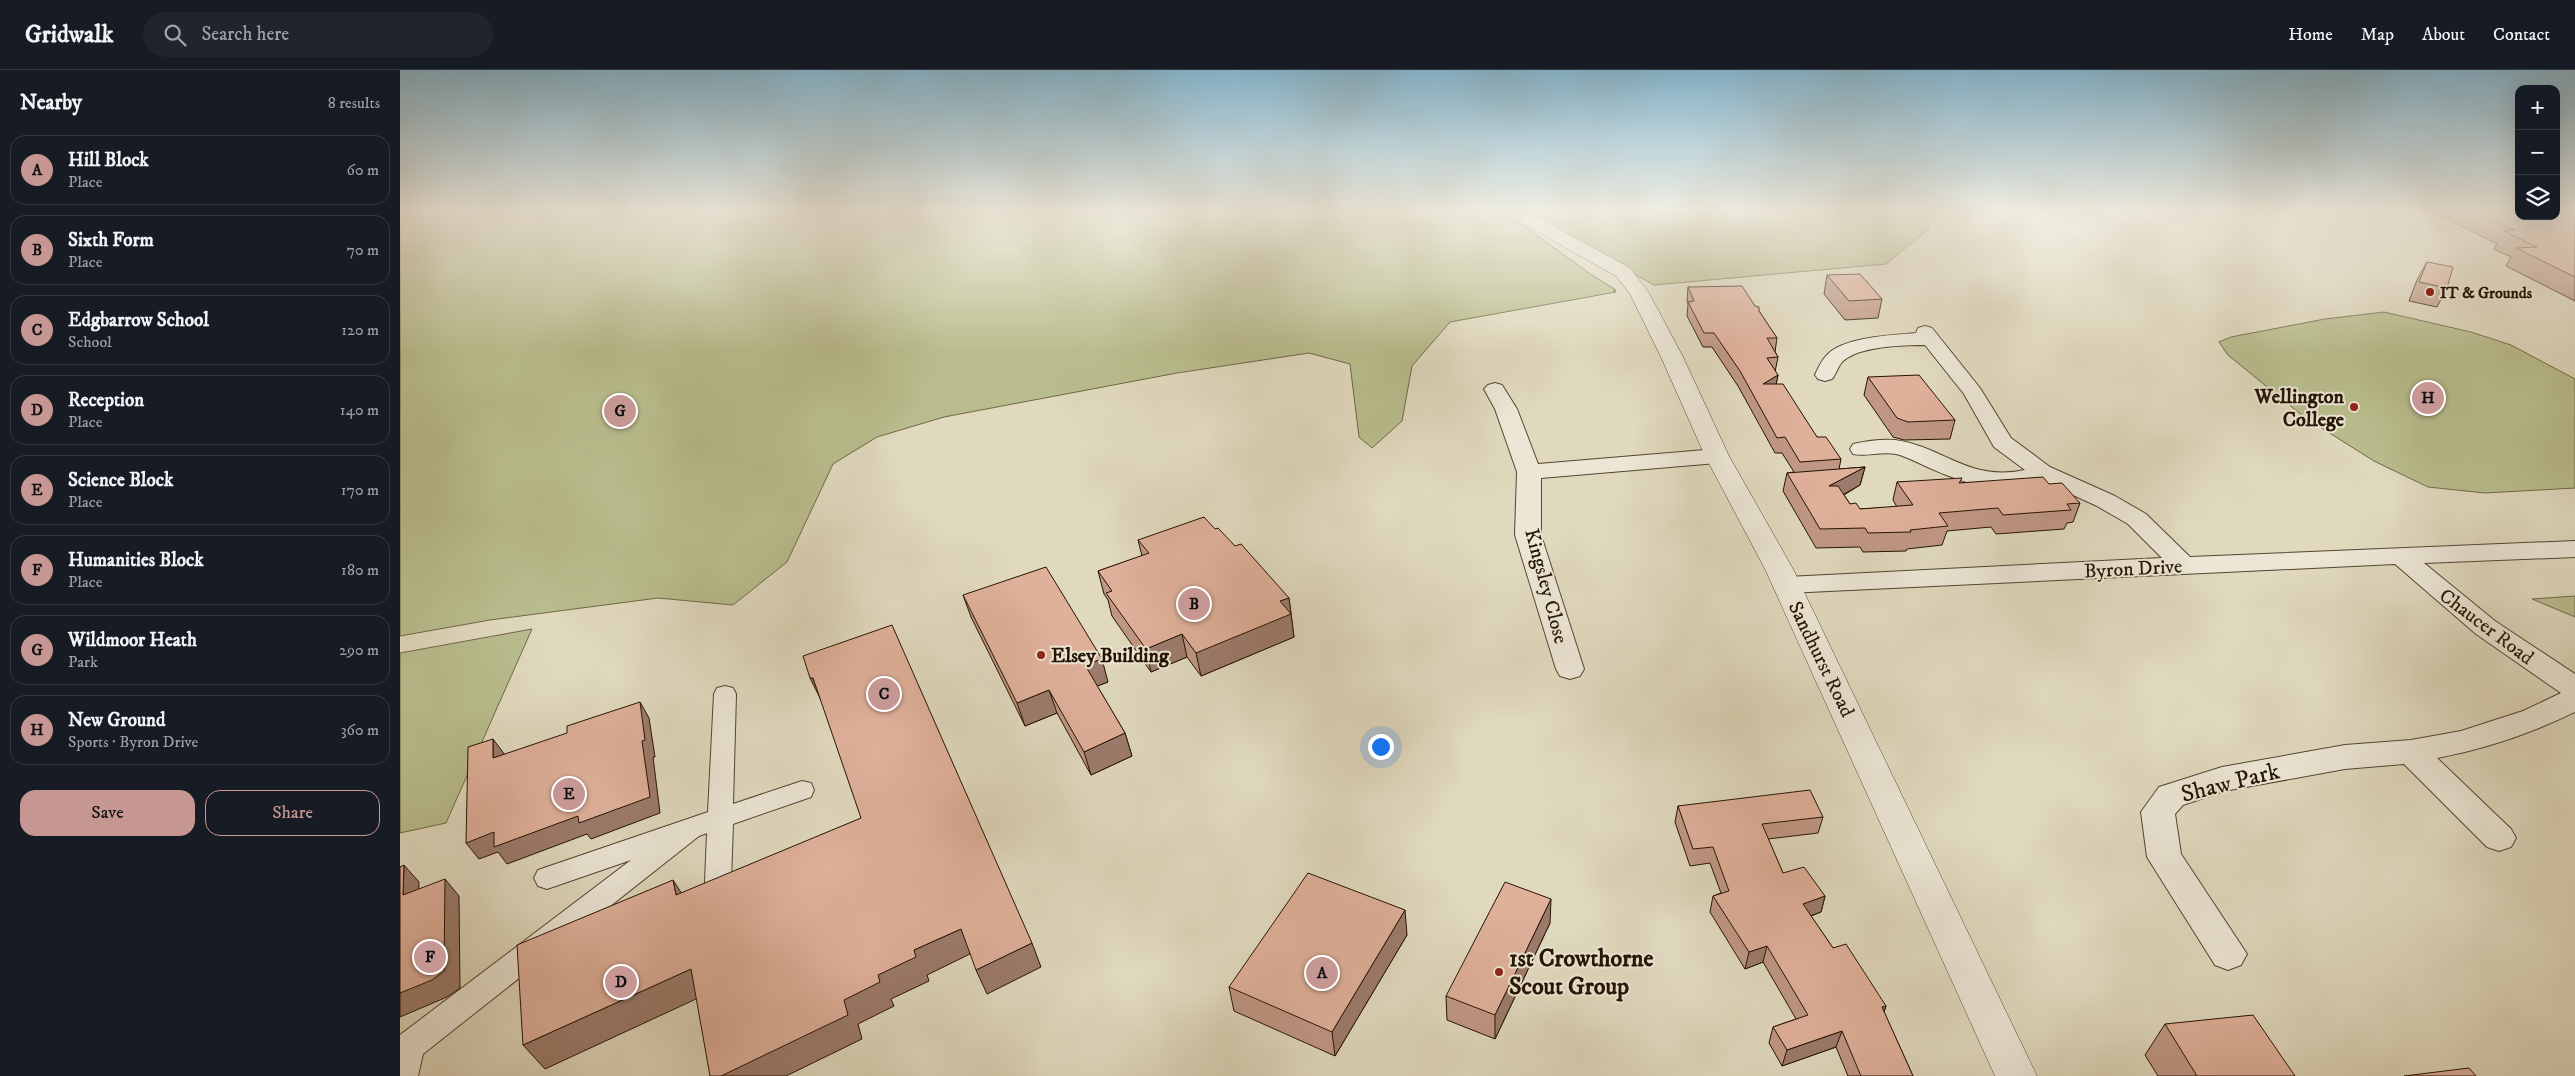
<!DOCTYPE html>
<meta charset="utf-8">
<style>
:root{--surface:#171b24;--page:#20242c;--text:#f1f3f6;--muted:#9ea1a6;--line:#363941;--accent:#c59692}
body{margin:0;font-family:"IM FELL DW Pica",serif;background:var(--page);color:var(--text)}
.controls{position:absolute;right:15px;top:15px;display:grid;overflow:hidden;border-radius:10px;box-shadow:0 5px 20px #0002}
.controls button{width:45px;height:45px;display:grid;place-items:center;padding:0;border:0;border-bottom:1px solid var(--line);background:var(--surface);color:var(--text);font:25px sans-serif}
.you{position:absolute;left:980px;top:676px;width:18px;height:18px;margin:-12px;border:4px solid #fff;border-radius:50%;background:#1a73e8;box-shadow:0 0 0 8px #1a73e833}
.badge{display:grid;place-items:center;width:32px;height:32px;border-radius:50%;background:var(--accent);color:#111;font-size:16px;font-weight:700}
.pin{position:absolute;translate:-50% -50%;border:2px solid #fff;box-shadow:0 1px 5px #0006}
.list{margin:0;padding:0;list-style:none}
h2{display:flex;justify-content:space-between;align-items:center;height:65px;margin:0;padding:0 20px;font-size:21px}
h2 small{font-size:16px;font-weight:400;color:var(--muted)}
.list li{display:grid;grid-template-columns:32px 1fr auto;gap:15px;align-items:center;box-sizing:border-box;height:70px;margin:0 10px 10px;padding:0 10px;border:1px solid var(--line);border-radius:15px}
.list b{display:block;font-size:19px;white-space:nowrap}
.list p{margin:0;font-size:16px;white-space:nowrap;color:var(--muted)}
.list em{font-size:16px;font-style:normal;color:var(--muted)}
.actions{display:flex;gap:10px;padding:15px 20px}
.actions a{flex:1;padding:11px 0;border:1px solid var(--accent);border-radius:15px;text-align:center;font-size:18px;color:var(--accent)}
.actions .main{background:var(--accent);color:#111}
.icon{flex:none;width:28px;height:28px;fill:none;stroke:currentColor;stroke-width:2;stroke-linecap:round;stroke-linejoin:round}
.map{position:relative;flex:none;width:2175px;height:1006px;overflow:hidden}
header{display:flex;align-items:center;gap:30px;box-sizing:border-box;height:70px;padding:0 25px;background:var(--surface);border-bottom:1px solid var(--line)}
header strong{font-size:24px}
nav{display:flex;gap:28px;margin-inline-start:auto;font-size:18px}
.search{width:350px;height:45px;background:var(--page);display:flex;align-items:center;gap:12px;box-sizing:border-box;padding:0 18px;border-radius:28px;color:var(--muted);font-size:19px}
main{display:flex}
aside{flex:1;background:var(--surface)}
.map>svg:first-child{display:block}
</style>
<header>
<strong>Gridwalk</strong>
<div class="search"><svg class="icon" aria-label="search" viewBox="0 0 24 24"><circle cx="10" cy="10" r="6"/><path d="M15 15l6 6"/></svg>Search here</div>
<nav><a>Home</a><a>Map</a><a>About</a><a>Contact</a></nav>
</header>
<main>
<aside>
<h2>Nearby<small>8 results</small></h2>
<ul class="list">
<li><span class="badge">A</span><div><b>Hill Block</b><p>Place</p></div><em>60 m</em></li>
<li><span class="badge">B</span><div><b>Sixth Form</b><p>Place</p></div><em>70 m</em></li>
<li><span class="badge">C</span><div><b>Edgbarrow School</b><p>School</p></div><em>120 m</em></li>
<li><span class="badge">D</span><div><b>Reception</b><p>Place</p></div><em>140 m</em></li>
<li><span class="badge">E</span><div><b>Science Block</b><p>Place</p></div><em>170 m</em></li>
<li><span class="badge">F</span><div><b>Humanities Block</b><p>Place</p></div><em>180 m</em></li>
<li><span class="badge">G</span><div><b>Wildmoor Heath</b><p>Park</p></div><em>290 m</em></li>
<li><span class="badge">H</span><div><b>New Ground</b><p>Sports · Byron Drive</p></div><em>360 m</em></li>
</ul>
<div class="actions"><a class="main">Save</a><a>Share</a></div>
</aside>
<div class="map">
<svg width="2175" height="1006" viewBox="0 0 2175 1006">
<rect width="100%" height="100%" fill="#e0d9be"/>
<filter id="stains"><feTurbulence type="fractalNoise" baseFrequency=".004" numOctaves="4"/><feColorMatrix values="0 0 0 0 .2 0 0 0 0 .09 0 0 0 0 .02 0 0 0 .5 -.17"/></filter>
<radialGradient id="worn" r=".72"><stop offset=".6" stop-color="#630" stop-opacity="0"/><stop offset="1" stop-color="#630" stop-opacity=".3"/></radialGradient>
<path fill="#b9bd8d" stroke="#6f6848" d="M 0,141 L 1103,141 L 1192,205 L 1216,220 L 1213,221 L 1216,222 L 1050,252 L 1012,296 L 1002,351 L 972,378 L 959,367 L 950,294 L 909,283 L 777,303 L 544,347 L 477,367 L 433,394 L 387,492 L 333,535 L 258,528 L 90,550 L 0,566 Z
M 1124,141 L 1519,141 L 1530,158 L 1486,194 L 1254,215 Z
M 1984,242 L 2071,262 L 2111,275 L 2175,309 L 2175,418 L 2085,423 L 2028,417 L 1974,391 L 1904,347 L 1828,285 L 1819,272 L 1831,267 L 1925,249 Z
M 2175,526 L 2175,547 L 2132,529 Z
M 132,559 L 46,753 L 0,763 L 0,583 Z"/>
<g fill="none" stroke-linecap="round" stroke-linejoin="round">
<g stroke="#544431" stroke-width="2">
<path id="pedestrian" d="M 325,616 L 333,618 L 336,624 L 333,734 L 402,711 L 411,713 L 414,720 L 411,727 L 333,754 L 331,812 L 327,820 L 318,823 L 309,820 L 305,812 L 307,763 L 299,766 L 23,984 L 18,1006 L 0,1006 L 0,965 L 231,790 L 147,819 L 138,816 L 134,808 L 138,800 L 308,742 L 314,624 L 317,618 Z"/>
</g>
<g stroke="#544431" stroke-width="2">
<path id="minor" d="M 1525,256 L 1532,258 L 1580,318 L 1611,368 L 1650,397 L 1715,426 L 1746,444 L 1790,487 L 2175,471 L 2175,487 L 2024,493 L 2095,551 L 2175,604 L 2175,642 C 2132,663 2085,679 2037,688 L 2111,759 L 2116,768 L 2111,777 L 2099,781 L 2087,777 L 2004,694 L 1945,699 L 1824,721 L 1783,735 L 1775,744 L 1781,784 L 1847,884 L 1841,895 L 1828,900 L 1815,895 L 1747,787 L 1741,742 L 1759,717 L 1822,697 L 1945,675 L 2011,670 L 2061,661 L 2123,641 L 2161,623 L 2076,564 L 1995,494 L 1387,523 L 1378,521 L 1374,515 L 1378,509 L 1387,507 L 1762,488 L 1728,454 L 1697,436 L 1636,408 L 1633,412 C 1594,422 1568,415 1532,399 C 1520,394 1508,387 1496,384 C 1481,381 1467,387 1453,384 L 1450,379 L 1453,374 C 1466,371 1482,369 1495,370 C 1545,377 1568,412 1625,400 L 1594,377 L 1564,324 L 1525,275 C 1504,275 1458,276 1442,292 C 1438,297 1436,304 1432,309 L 1425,311 L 1418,309 L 1415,305 C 1418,298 1421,291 1427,285 C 1443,267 1493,265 1516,263 L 1518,258 Z
M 1095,313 L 1102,315 L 1117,339 L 1138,394 L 1317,379 L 1325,381 L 1328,386 L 1325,391 L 1317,393 L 1141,408 L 1141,465 L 1184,599 L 1180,606 L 1170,609 L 1160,606 L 1156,599 L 1115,465 L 1117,402 L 1095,339 L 1084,319 L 1088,315 Z"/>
</g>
<g stroke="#544431" stroke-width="1">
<path id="tertiary" d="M 1106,141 L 1126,141 L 1230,198 L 1249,223 L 1283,287 L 1329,386 L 1393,499 L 1637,1006 L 1595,1006 L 1365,499 L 1305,386 L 1261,287 L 1230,224 L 1216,206 L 1108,145 Z"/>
</g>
<use href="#pedestrian" fill="#ebe6d5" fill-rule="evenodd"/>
<use href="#minor" fill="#ebe6d5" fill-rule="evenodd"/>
<use href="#tertiary" fill="#ebe6d5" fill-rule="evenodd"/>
</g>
<path fill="#c09784" stroke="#251302" d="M 2032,141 L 2175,141 L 2175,231 L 2106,196 L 2111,187 L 2094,179 L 2097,174 Z
M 2027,192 L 2047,218 L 2037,237 L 2009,231 L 2017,210 Z
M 1427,205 L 1482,229 L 1478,248 L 1445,250 L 1424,224 Z
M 1288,217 L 1359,241 L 1377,268 L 1375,282 L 1378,287 L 1375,302 L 1378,305 L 1376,314 L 1417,367 L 1441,389 L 1439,399 L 1465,397 L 1460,415 L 1444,425 L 1450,434 L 1460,439 L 1497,437 L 1493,430 L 1497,412 L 1649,414 L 1680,433 L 1673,452 L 1667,453 L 1664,459 L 1596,464 L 1591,457 L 1547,461 L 1542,475 L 1507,479 L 1506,481 L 1463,482 L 1460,477 L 1416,478 L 1383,421 L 1387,403 L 1394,402 L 1382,383 L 1375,383 L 1338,316 L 1312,277 L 1303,277 L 1287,246 L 1288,234 L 1287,231 Z
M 1468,307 L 1555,350 L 1550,369 L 1504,370 L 1493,367 L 1464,325 Z
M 738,470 L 835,476 L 889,528 L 894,567 L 801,606 L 787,587 L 751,602 L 712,546 L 708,530 L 704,524 L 698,501 L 742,486 Z
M 563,525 L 708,612 L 697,616 L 725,663 L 732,686 L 691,705 L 657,643 L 625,656 L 571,547 Z
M 1278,736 L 1423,747 L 1418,763 L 1368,769 L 1383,803 L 1425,826 L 1421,842 L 1411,846 L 1433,878 L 1486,936 L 1484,942 L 1513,1006 L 1448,1006 L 1436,977 L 1382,996 L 1369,973 L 1373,957 L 1396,949 L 1363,892 L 1345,899 L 1310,842 L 1313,826 L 1321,823 L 1310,793 L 1290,796 L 1275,752 Z
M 1150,853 L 1095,969 L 1047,950 L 1046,926 Z
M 1007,865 L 935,986 L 834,941 L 829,917 Z
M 1765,954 L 1895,1006 L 1758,1006 L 1745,985 Z"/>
<path fill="#9c7b6c" stroke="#251302" d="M 1378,305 L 1375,320 L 1363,314 Z
M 1465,397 L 1460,415 L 1425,435 L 1429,416 Z
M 889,528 L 894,567 L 801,606 L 796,583 L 880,531 Z
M 782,564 L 787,587 L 751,602 L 746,579 Z
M 702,589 L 708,612 L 692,618 L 685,595 Z
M 410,608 L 413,608 L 422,632 Z
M 649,620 L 657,643 L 625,656 L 617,633 Z
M 240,632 L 249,648 L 255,687 L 253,687 L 260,743 L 191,769 L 187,764 L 107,794 L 98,782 L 79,789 L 66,773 Z
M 725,663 L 732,686 L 691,705 L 684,682 Z
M 93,669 L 105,685 L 93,688 Z
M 4,795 L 19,812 L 18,842 L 3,825 Z
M 45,809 L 59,826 L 60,918 L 47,927 L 0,947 L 0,923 Z
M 273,810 L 289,835 L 276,825 Z
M 1425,826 L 1421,842 L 1399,850 L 1403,834 Z
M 1151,829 L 1150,853 L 1095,969 L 1095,945 Z
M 1005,840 L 1007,865 L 935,986 L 932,962 Z
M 561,859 L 572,883 L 527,905 L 529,911 L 491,929 L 494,936 L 458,954 L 462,969 L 386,1006 L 321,1006 L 478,905 L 514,880 Z
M 632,873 L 641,897 L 587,924 L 576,900 Z
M 1367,876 L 1363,892 L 1345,899 L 1349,882 Z
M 291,899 L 309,923 L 145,999 L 123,975 Z
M 1486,936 L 1480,952 L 1482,937 Z
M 1442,961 L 1436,977 L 1382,996 L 1387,980 Z"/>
<path fill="#dfb09a" stroke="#251302" d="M 2076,141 L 2119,141 L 2119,146 L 2156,146 L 2156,141 L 2175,141 L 2175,207 L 2116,178 L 2137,177 L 2104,161 L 2115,160 Z
M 2027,192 L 2053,197 L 2047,218 L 2019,212 Z
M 1460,204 L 1482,229 L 1449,231 L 1427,205 Z
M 1342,216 L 1355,236 L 1359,237 L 1359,241 L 1377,268 L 1367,268 L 1378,287 L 1367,288 L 1378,305 L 1363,314 L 1383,314 L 1417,367 L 1426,367 L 1441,389 L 1400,392 L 1385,367 L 1377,368 L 1340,301 L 1314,263 L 1304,263 L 1288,232 L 1294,231 L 1288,217 Z
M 1519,305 L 1555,350 L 1508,352 L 1497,348 L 1468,307 Z
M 1465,397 L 1429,416 L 1438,416 L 1450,434 L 1456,433 L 1460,439 L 1513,435 L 1497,412 L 1562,408 L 1559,413 L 1643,407 L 1649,414 L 1662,413 L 1680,433 L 1667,434 L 1671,440 L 1603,445 L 1598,438 L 1539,443 L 1548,456 L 1510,460 L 1511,462 L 1468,463 L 1465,458 L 1420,459 L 1387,403 Z
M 804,447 L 815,459 L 818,458 L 835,476 L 841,474 L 889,528 L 880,531 L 891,544 L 796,583 L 782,564 L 746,579 L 706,523 L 712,521 L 698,501 L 749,483 L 738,470 Z
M 646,497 L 702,589 L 685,595 L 725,663 L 684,682 L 649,620 L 617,633 L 563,525 Z
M 492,555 L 632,873 L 576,900 L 561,859 L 514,880 L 516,887 L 478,905 L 480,912 L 444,930 L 448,945 L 321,1006 L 310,1006 L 291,899 L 123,975 L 117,875 L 273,810 L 276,825 L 461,748 L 413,608 L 410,608 L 403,586 Z
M 240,632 L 245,670 L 242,671 L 250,727 L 179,753 L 178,746 L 94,777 L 94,762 L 66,773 L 68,677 L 93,669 L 93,688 L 167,663 L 167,656 Z
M 1410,720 L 1423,747 L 1362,754 L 1383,803 L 1404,797 L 1425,826 L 1403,834 L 1433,878 L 1446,874 L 1486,936 L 1482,937 L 1513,1006 L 1461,1006 L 1442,961 L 1387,980 L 1373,957 L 1408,945 L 1367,876 L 1349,882 L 1313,826 L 1329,821 L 1313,777 L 1293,779 L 1278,736 Z
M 4,795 L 3,825 L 45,809 L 44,901 L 32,910 L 0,923 L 0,797 Z
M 908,803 L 1005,840 L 932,962 L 829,917 Z
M 1105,812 L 1151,829 L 1095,945 L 1046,926 Z
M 1853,945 L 1895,1006 L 1797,1006 L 1765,954 Z
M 2069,998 L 2076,1006 L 2004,1006 Z"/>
<linearGradient id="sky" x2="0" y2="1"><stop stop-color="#86b7d0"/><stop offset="0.5" stop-color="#f1eee2"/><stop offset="1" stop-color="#f1eee2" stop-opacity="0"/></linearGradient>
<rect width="2175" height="282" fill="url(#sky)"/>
<g fill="#8f2418" stroke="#ebe6d5" stroke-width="2">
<circle cx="2030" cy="222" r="5"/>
<circle cx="1954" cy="337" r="5"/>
<circle cx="641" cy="585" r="5"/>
<circle cx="1099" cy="902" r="5"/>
</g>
<g text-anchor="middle" stroke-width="4" stroke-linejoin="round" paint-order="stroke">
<g font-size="16" font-weight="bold" fill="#251302" stroke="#ebe6d5" text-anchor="start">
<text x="2040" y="228">IT &amp; Grounds</text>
</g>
<g font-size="20" font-weight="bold" fill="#251302" stroke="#ebe6d5" text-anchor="end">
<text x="1944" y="333">Wellington<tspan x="1944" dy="23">College</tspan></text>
<text x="651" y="592" text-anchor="start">Elsey Building</text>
</g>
<g font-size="20" fill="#251302" stroke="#ebe6d5">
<text transform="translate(1733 498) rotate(-3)" y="7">Byron Drive</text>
<text transform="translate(1147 516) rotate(75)" y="7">Kingsley Close</text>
<text transform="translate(2087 556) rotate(37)" y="7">Chaucer Road</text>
<text transform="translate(1422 589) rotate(64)" y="7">Sandhurst Road</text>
</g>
<g font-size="24" fill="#251302" stroke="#ebe6d5">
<text transform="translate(1830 712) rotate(-14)" y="8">Shaw Park</text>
</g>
<g font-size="24" font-weight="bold" fill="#251302" stroke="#ebe6d5" text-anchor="start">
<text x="1109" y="896">1st Crowthorne<tspan x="1109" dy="28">Scout Group</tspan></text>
</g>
</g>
<rect width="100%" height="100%" filter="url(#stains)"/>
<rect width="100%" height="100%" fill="url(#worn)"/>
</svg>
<div class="controls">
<button>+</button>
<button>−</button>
<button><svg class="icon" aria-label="layers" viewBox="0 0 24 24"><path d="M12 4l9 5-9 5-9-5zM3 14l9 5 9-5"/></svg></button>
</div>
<div class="you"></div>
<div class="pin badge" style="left:922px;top:903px">A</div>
<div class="pin badge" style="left:794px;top:534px">B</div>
<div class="pin badge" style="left:484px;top:624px">C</div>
<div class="pin badge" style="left:221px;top:912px">D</div>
<div class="pin badge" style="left:169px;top:724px">E</div>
<div class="pin badge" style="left:30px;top:887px">F</div>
<div class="pin badge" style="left:220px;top:341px">G</div>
<div class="pin badge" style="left:2028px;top:328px">H</div>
</div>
</main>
